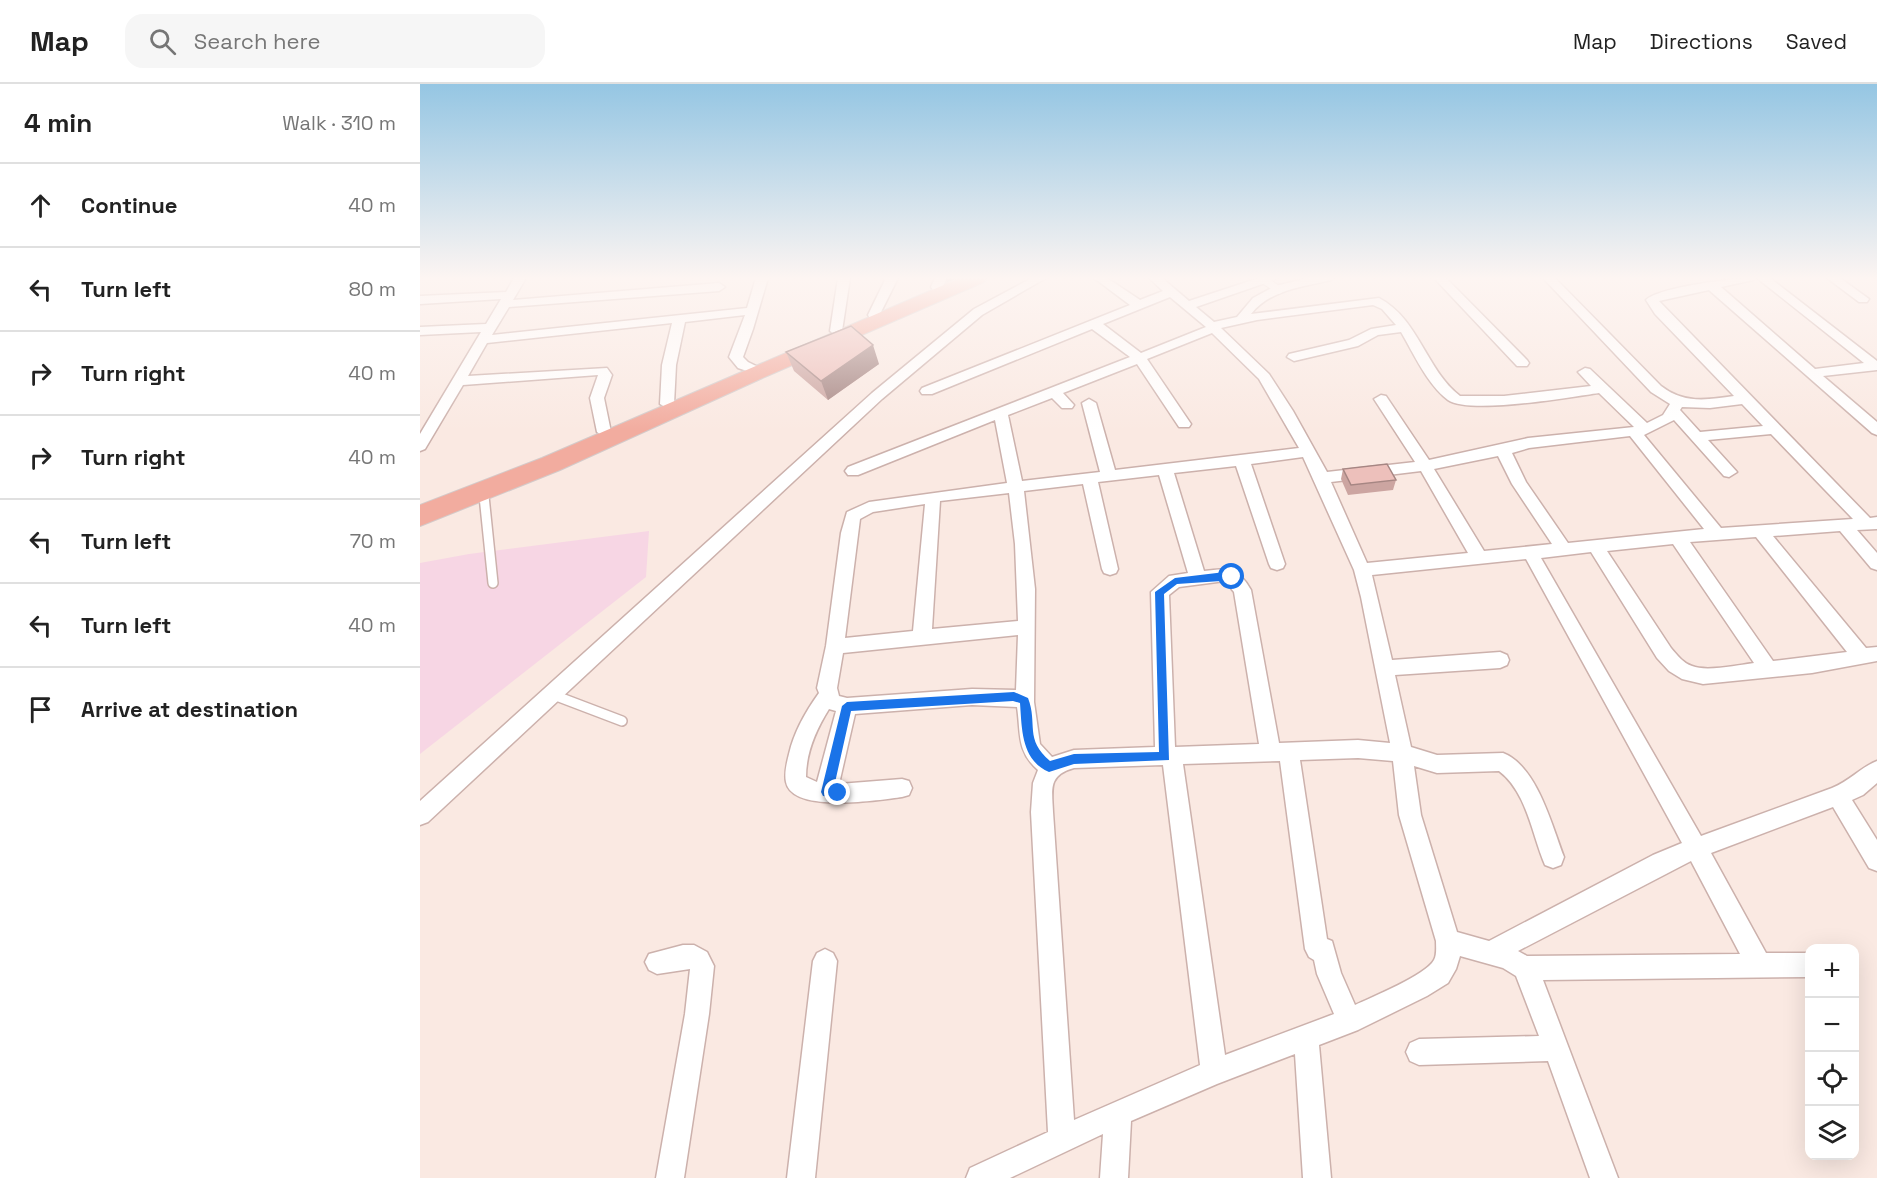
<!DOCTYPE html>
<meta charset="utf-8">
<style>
:root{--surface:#fff;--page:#f6f6f6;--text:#222;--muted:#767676;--line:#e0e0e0}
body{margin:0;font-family:"Space Grotesk",sans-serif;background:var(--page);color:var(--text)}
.controls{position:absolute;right:18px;bottom:18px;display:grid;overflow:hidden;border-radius:12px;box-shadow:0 6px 24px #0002}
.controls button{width:54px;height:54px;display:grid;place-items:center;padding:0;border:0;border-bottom:2px solid var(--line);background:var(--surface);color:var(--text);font:30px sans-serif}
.stop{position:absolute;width:18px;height:18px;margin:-14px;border:4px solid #1a73e8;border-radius:50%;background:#fff}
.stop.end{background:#1a73e8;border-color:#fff;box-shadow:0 2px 6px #0008}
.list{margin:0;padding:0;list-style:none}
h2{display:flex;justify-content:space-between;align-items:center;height:78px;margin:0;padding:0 24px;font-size:26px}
h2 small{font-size:20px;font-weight:400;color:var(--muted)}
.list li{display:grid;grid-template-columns:39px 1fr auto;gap:18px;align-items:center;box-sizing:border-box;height:84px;padding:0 24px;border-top:2px solid var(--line)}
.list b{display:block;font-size:22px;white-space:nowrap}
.list em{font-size:20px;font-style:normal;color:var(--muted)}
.icon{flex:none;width:33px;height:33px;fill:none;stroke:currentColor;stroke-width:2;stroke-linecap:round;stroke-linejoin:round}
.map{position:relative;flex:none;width:1457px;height:1094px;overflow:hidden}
header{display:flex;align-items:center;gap:36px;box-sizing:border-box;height:84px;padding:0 30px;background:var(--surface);border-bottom:2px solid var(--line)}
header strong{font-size:28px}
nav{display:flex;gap:33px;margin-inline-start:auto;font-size:21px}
.search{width:420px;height:54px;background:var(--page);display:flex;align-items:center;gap:15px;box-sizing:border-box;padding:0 21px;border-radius:18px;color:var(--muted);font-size:22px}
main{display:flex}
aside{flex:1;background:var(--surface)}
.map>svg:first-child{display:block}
</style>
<header>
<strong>Map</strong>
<div class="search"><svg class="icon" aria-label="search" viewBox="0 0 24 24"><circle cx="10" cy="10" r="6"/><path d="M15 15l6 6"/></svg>Search here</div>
<nav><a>Map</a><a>Directions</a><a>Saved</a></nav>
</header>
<main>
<aside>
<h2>4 min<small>Walk · 310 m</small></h2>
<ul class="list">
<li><svg class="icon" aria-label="ahead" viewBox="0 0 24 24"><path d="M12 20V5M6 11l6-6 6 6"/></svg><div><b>Continue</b></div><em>40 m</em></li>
<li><svg class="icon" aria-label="left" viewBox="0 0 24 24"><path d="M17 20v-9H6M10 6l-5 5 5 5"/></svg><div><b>Turn left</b></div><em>80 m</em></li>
<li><svg class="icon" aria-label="right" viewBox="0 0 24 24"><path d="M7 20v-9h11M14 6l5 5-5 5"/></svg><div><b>Turn right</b></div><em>40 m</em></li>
<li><svg class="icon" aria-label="right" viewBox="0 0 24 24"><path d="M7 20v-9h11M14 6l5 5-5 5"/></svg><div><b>Turn right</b></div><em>40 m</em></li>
<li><svg class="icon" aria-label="left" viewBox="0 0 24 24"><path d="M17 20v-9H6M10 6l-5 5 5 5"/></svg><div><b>Turn left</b></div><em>70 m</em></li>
<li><svg class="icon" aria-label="left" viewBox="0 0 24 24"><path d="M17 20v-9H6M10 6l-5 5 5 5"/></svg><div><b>Turn left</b></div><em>40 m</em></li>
<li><svg class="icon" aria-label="arrive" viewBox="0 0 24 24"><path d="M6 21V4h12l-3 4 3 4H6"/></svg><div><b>Arrive at destination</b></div></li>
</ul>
</aside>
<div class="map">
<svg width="1457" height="1094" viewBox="0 0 1457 1094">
<rect width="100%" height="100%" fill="#fae9e2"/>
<path fill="#f7d6e4" d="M 229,447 L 226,493 L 0,670 L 0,479 L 49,470 Z"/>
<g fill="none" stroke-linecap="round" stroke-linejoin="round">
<g stroke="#ccb1ac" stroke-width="9">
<path id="service-far1" d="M 844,196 L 859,206
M 64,408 L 65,413"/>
</g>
<g stroke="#ccb1ac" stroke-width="12">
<path id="service" d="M 64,412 L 73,499
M 131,610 L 202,637"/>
</g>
<g stroke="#ccb1ac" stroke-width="3">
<path id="minor" d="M 94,194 L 106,194 L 93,216 L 299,199 L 305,203 L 299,207 L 89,223 L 72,251 L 327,224 L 336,194 L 348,194 L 333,245 L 323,273 L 328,278 L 346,287 L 339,291 L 318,284 L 309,273 L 325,231 L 265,238 L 256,281 L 254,320 L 247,324 L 240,320 L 242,281 L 252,239 L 67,259 L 48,292 L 187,284 L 192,291 L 184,314 L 191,348 L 184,353 L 177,348 L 170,314 L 178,291 L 43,301 L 5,365 L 0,367 L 0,350 L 61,248 L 0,251 L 0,243 L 66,240 L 81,215 L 0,220 L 0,212 L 86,208 Z
M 418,194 L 430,194 L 422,247 L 416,251 L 410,247 Z
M 466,194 L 478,194 L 458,234 L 450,234 L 448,231 Z
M 515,194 L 527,194 L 521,206 L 513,206 L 511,203 Z
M 612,194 L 626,194 L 562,231 L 462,315 L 8,738 L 0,741 L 0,717 L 452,309 L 554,225 Z
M 674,194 L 687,194 L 720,216 L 743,207 L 729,194 L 742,194 L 769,217 L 839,194 L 856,194 L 854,196 L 776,223 L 794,238 L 817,233 L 833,214 L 855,202 L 889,194 L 913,194 L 911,196 C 883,203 851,205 831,230 L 959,214 C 999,235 1006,286 1040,312 L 1084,312 L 1171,302 L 1158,288 L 1165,284 L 1170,285 L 1227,339 L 1243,331 L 1250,320 L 1231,308 L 1123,194 L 1135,194 L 1241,302 C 1264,320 1287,316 1314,312 L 1235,230 L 1226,216 C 1239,203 1314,194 1335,194 L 1333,196 L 1301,203 L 1395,285 L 1444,279 L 1337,194 L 1350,194 L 1457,277 L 1457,286 L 1403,292 L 1457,338 L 1457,351 L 1452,349 L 1289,206 L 1239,217 L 1450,434 L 1457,433 L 1457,445 L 1437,446 L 1457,469 L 1457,486 L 1451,484 L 1420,447 L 1353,452 L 1446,564 L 1457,563 L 1457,577 L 1392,589 L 1283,600 L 1262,595 L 1249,587 L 1237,574 L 1171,468 L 1121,474 L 1281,752 L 1412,704 C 1430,697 1441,683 1457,677 L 1457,699 L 1443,711 L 1432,716 L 1457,756 L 1457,787 L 1449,784 L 1413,723 L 1291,769 L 1346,869 L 1390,869 L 1390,893 L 1123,896 L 1198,1094 L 1170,1094 L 1128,977 L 999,981 L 990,977 L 986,968 L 990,959 L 999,955 L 1119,952 L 1096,892 L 1083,884 L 1040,872 L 1036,885 L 1028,899 L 1007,912 L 938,946 L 899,961 L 911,1094 L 883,1094 L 875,970 L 797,1000 L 711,1037 L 708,1094 L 680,1094 L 683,1050 L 590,1094 L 546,1094 L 550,1084 L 628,1048 L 611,728 L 613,699 L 618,686 C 596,667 601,648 597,623 L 552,621 L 435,630 L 419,700 L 482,695 L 489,697 L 492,704 L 489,711 L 482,713 C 460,716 372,730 366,698 C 364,689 367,678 369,670 C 374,648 386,627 399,609 L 397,604 L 406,562 L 421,449 L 427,428 L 449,418 L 587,399 L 575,336 L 438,391 L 428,391 L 425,387 L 428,383 L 710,273 L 672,245 L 512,310 L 502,310 L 500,307 L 502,304 L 710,221 ZM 750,213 L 786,243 L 721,269 L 683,240 ZM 953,221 L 962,225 L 976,241 L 951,245 L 929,256 L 869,270 L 867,273 L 874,277 L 938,262 L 958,251 L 981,248 C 994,270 1007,300 1028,316 C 1050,331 1150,313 1179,309 L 1214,343 L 1108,354 L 1009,376 L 966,312 L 961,311 L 954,315 L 995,378 L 907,388 L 873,327 L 849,290 L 801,244 L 837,236 ZM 792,249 L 839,295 L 879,364 L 695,386 L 676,319 L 669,315 L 662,319 L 680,388 L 602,397 L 588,331 L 632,314 L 642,324 L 652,324 L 654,321 L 643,309 L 717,280 L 759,343 L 769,343 L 771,340 L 727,275 ZM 1322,320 L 1343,342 L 1280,348 L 1260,326 L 1262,323 L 1290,324 ZM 1254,336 L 1304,392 L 1309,393 L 1317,388 L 1288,356 L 1351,350 L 1433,435 L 1301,444 L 1224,351 ZM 1210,352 L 1284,445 L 1148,459 L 1106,398 L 1092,369 L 1109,364 ZM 1078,372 L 1092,400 L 1132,460 L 1064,467 L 1014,385 ZM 883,373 L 934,486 L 941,513 L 970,659 L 938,656 L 859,659 L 831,506 C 818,483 808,484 784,487 L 754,389 L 816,382 L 849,480 L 851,484 L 857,486 L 863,484 L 865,480 L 831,380 ZM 1001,387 L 1048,469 L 947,479 L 911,398 ZM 739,391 L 768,489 L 749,492 L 731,508 L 735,663 L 654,666 L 632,673 L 620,660 L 614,618 L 615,505 L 604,407 L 663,400 L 682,485 L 684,489 L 690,491 L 696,489 L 698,485 L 678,398 ZM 589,409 L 595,460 L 598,537 L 512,545 L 520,417 ZM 505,420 L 493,547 L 425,554 L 440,435 L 453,428 ZM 1336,453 L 1427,568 L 1353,577 L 1270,458 ZM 1253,460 L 1334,579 C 1318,581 1286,588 1272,582 C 1263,579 1257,571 1251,564 L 1187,467 ZM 1106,475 L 1262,759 L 1233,771 L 1069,857 L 1037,848 L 1001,731 L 994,682 L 1017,689 L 1079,687 C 1107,708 1112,751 1125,781 L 1133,784 L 1141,781 L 1144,773 C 1132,742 1117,682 1083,669 L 1017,671 L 991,663 L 975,591 L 1080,584 L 1087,581 L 1089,576 L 1087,571 L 1080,568 L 972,576 L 952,491 ZM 805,497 L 814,508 L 839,660 L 755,663 L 749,511 L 759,503 ZM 598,551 L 596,606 L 552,605 L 427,614 L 419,612 L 417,604 L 423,569 ZM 409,625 L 416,627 L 397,698 L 386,693 C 386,668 396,646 409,625 ZM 938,674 L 973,677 L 979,731 L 1016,857 C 1016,863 1017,871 1014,876 C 1006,891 952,913 935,921 L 921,889 L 912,857 L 907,855 L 880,676 ZM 860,677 L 885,865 L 889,873 L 894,876 L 897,890 L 914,930 L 805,971 L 763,680 ZM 743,681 L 780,981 L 654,1036 L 633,728 C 632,705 628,691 654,684 ZM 1271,777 L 1320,870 L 1107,872 L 1098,867 Z
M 1014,194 L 1026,194 L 1107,276 L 1109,279 L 1107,282 L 1097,282 Z
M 1407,194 L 1420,194 L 1449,215 L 1447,218 L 1439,218 Z
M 263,861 L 274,861 L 287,868 L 294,882 L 289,930 L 264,1094 L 236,1094 L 265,930 L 270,885 L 237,890 L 229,886 L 225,878 L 229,870 Z
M 405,865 L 413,869 L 417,877 L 395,1094 L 367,1094 L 393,877 L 397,869 Z"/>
</g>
<g stroke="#d4cac9" stroke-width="2">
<path id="trunk" d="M 540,194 L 567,194 L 564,198 L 347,292 L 140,386 L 0,442 L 0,421 L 122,374 Z"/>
</g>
<use href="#service-far1" stroke="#fff" stroke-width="7"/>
<use href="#service" stroke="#fff" stroke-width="9"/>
<use href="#minor" fill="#fff" fill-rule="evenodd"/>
<use href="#trunk" fill="#f2ac9f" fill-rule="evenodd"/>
</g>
<path fill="#cca5a1" d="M 366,268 L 459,280 L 408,316 L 374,287 Z
M 923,385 L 976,396 L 973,406 L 928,411 L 921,395 Z"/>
<path fill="#a68683" d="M 526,194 L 534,194 L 534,196 L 527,198 Z
M 453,261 L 459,280 L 408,316 L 401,297 Z"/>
<path fill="#edc0bb" stroke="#a68683" stroke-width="1.5" d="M 431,242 L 453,261 L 401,297 L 366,268 Z
M 967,380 L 976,396 L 931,401 L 923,385 Z"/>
<linearGradient id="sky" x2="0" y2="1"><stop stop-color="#95c6e3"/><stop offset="0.56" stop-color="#fdf5f2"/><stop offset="1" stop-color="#fdf5f2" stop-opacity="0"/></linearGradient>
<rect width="1457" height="347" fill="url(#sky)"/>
<path fill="#1a73e8" d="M 805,488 L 816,491 L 816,496 L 757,500 L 744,510 L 749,676 L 654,680 L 629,688 C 601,676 602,645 600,619 L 593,617 L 431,627 L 414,703 L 422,705 L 424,709 L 418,714 L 403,712 L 401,708 L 422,622 L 427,618 L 594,608 L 608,614 C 618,640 604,655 630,677 L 654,670 L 739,668 L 735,508 L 755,494 Z"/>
</svg>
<div class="controls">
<button>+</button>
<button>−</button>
<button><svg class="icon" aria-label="locate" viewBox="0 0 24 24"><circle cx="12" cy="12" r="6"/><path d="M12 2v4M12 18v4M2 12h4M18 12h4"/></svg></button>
<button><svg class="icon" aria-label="layers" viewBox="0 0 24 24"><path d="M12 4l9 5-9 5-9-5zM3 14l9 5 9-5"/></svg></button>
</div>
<div class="stop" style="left:812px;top:493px"></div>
<div class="stop end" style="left:418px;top:709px"></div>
</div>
</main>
